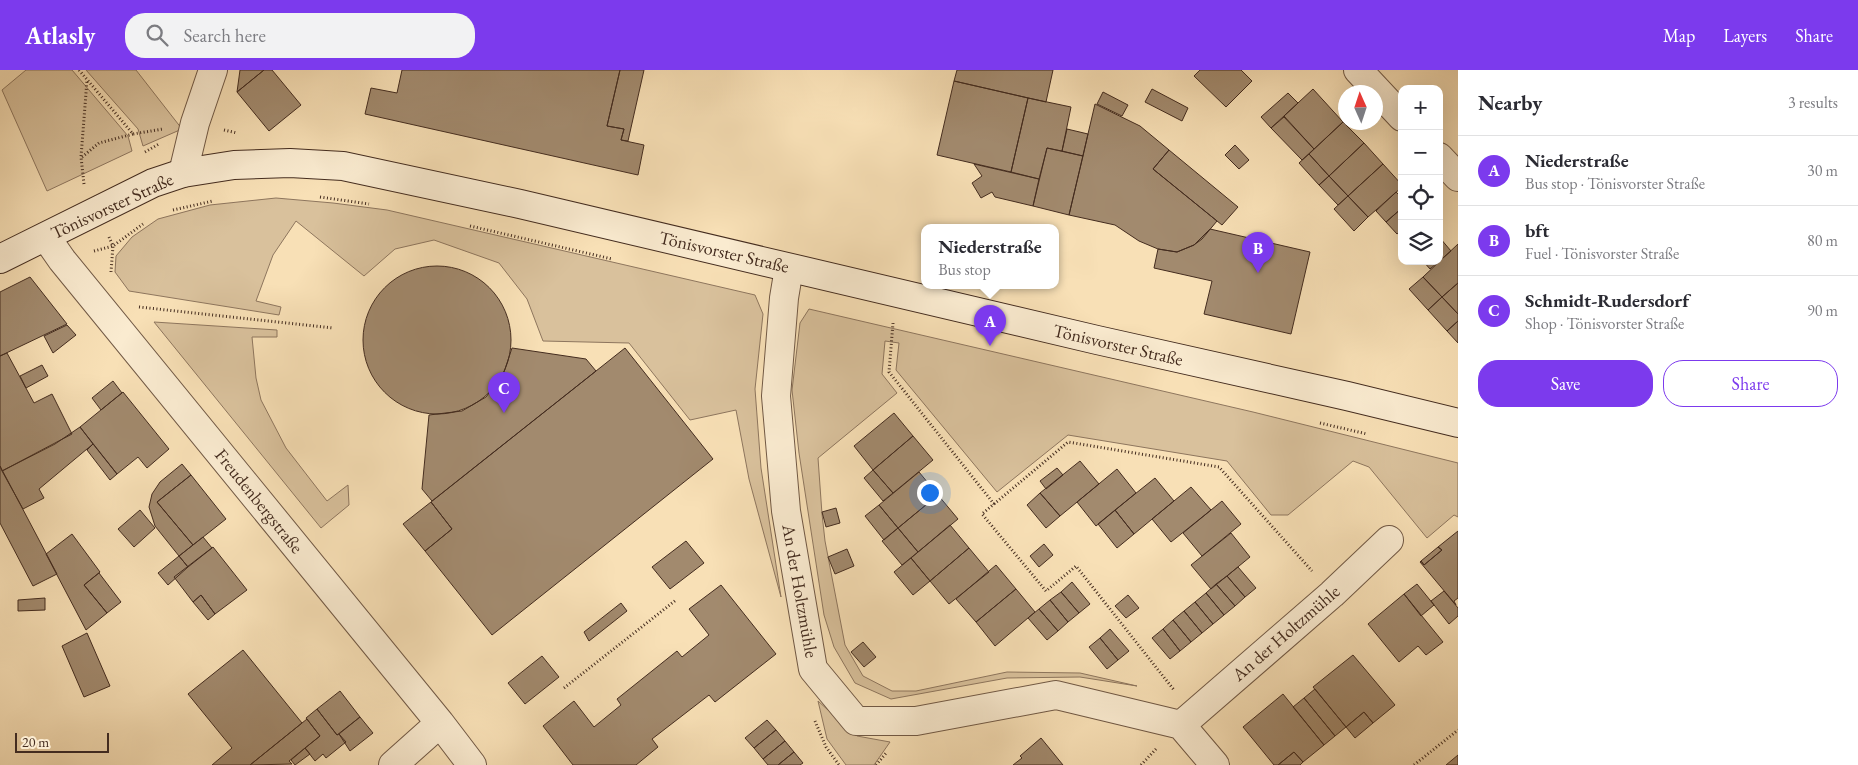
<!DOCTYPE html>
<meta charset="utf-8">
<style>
:root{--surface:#fff;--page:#f2f2f3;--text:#2b2b33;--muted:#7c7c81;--line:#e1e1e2;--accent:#7c3aed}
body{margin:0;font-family:"EB Garamond",serif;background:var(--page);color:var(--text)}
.controls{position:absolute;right:15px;top:15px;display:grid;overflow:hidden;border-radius:10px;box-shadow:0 5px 20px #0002}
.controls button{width:45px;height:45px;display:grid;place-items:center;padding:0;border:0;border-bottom:1px solid var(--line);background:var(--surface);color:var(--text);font:25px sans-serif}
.compass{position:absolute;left:1338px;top:15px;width:45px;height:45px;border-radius:50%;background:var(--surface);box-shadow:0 5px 20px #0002;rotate:357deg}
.scale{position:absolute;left:15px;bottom:12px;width:94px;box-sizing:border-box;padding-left:5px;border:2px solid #442c1f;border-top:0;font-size:14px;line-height:18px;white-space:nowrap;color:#442c1f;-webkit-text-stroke:4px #faebd0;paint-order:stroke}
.you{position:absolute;left:929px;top:422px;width:18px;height:18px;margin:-12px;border:4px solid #fff;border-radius:50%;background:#1a73e8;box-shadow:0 0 0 8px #1a73e833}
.badge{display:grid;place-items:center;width:32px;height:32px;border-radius:50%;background:var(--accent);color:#fff;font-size:16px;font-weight:700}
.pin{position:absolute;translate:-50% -41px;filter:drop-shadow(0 1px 2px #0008)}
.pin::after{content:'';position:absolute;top:26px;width:18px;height:15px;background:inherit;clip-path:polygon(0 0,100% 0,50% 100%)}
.popup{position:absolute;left:921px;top:154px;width:138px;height:65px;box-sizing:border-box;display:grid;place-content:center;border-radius:10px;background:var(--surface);filter:drop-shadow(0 1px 4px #0005);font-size:16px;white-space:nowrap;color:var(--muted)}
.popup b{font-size:19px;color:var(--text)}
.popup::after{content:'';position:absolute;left:50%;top:100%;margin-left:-10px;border:10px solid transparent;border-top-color:var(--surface)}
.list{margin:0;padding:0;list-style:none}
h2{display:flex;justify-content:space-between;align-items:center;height:65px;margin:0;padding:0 20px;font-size:21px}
h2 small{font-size:16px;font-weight:400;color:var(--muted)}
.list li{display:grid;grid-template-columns:32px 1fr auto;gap:15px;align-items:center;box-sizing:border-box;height:70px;padding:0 20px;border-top:1px solid var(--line)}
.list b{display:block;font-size:19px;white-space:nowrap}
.list p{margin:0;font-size:16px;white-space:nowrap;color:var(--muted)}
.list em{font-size:16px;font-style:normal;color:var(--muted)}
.actions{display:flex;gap:10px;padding:15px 20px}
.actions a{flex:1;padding:11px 0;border:1px solid var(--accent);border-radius:20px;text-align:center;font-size:18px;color:var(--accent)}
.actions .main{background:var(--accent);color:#fff}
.icon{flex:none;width:28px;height:28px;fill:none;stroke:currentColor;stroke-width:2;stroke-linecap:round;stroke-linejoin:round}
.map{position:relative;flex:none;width:1458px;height:695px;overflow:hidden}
header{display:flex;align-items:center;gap:30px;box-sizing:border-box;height:70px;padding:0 25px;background:var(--accent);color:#fff}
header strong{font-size:24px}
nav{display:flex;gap:28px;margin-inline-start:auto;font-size:18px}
.search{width:350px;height:45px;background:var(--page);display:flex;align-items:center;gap:12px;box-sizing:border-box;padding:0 18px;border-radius:20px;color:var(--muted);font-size:19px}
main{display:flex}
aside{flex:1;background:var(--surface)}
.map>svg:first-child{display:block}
</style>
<header>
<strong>Atlasly</strong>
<div class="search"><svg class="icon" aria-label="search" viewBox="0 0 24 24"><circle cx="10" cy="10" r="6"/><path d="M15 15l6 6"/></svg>Search here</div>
<nav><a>Map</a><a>Layers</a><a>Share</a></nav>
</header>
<main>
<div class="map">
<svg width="1458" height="695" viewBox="0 0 1458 695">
<rect width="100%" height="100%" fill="#f8e0b6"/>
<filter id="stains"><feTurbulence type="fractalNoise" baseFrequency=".004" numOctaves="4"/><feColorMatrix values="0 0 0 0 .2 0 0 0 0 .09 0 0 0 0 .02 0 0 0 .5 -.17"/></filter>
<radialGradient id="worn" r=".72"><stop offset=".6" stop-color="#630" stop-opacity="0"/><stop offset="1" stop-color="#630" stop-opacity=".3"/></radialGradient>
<path fill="#d9c19c" stroke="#8e765e" d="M 26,0 L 72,0 L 128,66 L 132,81 L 47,121 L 2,20 Z
M 86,0 L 136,0 L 182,59 L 143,76 L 138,59 Z
M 276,128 L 333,133 L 387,140 L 755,225 L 763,244 L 755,319 L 761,398 L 781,527 L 749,409 L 736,340 L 690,350 L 629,273 L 543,271 L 527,229 L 499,193 L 434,170 L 395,179 L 364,206 L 296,151 L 273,185 L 256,231 L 281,237 L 279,245 L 129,221 L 115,202 L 116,186 L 132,167 L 158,149 L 210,135 Z
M 809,239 L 1253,342 L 1458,393 L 1458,447 L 1454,445 L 1427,468 L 1369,397 L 1353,391 L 1288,445 L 1271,445 L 1227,391 L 1068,365 L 997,422 L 896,300 L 899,273 L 885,271 L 882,304 L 897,323 L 818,388 L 822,444 L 825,471 L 845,575 L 863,606 L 892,621 L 916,621 L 1007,602 L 1080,603 L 1137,616 L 1080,607 L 1007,608 L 891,629 L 855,613 L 834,577 L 824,545 L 799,383 L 792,320 L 800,253 Z
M 154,252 L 277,260 L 277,267 L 252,267 L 256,308 L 261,330 L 286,378 L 327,431 L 348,415 L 349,435 L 321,458 Z
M 818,631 L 857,666 L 890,672 L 874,695 L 846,695 L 827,669 Z"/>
<path fill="#a28a6e" stroke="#442c1f" d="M 240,0 L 264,0 L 237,22 Z
M 264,0 L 272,0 L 301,35 L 269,61 L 237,22 Z
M 402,0 L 620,0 L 607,56 L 624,59 L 621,70 L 644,75 L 638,105 L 365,44 L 371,18 L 397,23 Z
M 620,0 L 644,0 L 628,71 L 621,70 L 624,59 L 607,56 Z
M 957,0 L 1053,0 L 1046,32 L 954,11 Z
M 1200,0 L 1241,0 L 1252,11 L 1226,37 L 1194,6 Z
M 954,11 L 1028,28 L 1011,102 L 937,85 Z
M 1152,19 L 1188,38 L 1182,51 L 1145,32 Z
M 1313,19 L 1343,52 L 1314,79 L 1284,46 Z
M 1103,22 L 1128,35 L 1122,46 L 1097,34 Z
M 1288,23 L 1298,33 L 1271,58 L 1261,47 Z
M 1028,28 L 1071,37 L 1062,81 L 1047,78 L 1039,109 L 1011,102 Z
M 1095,34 L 1140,56 L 1169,80 L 1153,99 L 1217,151 L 1202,169 L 1194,175 L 1177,182 L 1158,179 L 1139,171 L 1115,155 L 1069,145 Z
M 1284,47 L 1314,79 L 1302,90 L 1271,58 Z
M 1343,52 L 1364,73 L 1329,106 L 1309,84 Z
M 1067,59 L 1088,64 L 1083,86 L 1062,81 Z
M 1364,73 L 1383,94 L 1348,126 L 1329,106 Z
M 1235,75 L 1249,90 L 1239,99 L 1225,85 Z
M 1047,78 L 1083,86 L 1069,145 L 1033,136 Z
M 1169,80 L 1238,137 L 1222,155 L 1153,99 Z
M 1309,84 L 1329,106 L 1319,115 L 1299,93 Z
M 974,94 L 1039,109 L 1033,136 L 995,127 L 992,122 L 981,128 L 972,113 L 982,106 Z
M 1383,94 L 1402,115 L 1402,117 L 1368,147 L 1348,126 Z
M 1329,106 L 1348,126 L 1338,135 L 1319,115 Z
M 1396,122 L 1402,128 L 1402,138 L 1386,152 L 1376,141 Z
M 1348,126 L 1368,147 L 1354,161 L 1334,139 Z
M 1402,138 L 1402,160 L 1397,164 L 1386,152 Z
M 1210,159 L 1310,182 L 1291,264 L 1204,244 L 1212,211 L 1154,198 L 1158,179 L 1177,182 L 1194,175 Z
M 1440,168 L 1451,181 L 1430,199 L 1423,191 L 1439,191 Z
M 1458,174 L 1458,213 L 1442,227 L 1423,207 Z
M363 270a74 74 0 1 1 148 0a74 74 0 1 1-148 0Z
M 30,207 L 67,254 L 0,286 L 0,222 Z
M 1423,207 L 1442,227 L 1428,240 L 1409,219 Z
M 1458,213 L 1458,244 L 1442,227 Z
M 1442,227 L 1458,244 L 1458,251 L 1447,261 L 1428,240 Z
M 1458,251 L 1458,273 L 1447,261 Z
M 67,255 L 76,265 L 53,283 L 44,266 Z
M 512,278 L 586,289 L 596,301 L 432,431 L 422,419 L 429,345 L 462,341 L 486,327 L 503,305 Z
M 625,278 L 713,389 L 492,565 L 425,481 L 452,459 L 431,432 Z
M 7,283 L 34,333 L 52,324 L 72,364 L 2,401 L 0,396 L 0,286 Z
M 42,295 L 48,306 L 26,318 L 20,306 Z
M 113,311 L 122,323 L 101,340 L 92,328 Z
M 123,322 L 169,379 L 147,398 L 138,387 L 117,404 L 80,357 Z
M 894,343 L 913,366 L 873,400 L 854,376 Z
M 80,357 L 93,374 L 39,419 L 44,428 L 23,439 L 2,401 L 55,374 Z
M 913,366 L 933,390 L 893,423 L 873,400 Z
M 93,374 L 117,404 L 110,410 L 87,380 Z
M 1080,391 L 1099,414 L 1060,446 L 1040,423 Z
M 182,394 L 191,405 L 157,432 L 193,475 L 179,486 L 155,456 L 149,437 L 152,424 L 160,412 Z
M 0,396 L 57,504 L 33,516 L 0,453 Z
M 1057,398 L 1063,405 L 1046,419 L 1040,411 Z
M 1117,399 L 1136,423 L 1096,456 L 1077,432 Z
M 873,400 L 893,423 L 883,431 L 864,408 Z
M 919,402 L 938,425 L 898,458 L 879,435 Z
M 191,405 L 226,449 L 193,475 L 157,432 Z
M 1155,408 L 1174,431 L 1134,464 L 1115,440 Z
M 1191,417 L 1211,440 L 1171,472 L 1152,449 Z
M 1040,423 L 1060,446 L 1046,458 L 1027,435 Z
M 938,425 L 958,449 L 918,482 L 898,458 Z
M 1222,431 L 1241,454 L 1202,486 L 1183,463 Z
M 431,432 L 452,459 L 425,481 L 403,454 Z
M 879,435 L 898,458 L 884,470 L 865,446 Z
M 836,438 L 840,453 L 826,457 L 822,442 Z
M 140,440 L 155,458 L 134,477 L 118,459 Z
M 1115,440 L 1134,464 L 1117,478 L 1098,454 Z
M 950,455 L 969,478 L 930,511 L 911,488 Z
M 898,458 L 918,482 L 902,495 L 882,471 Z
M 1458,461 L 1458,528 L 1454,531 L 1456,535 L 1420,492 L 1421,491 L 1424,495 L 1442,480 L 1438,477 Z
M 1231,463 L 1250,487 L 1211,519 L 1191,495 Z
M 72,464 L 100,502 L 84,515 L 107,543 L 86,560 L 46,484 Z
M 203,467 L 212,478 L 188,497 L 179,486 Z
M 686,471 L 704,493 L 670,519 L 652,497 Z
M 1044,474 L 1053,485 L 1039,497 L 1030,486 Z
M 213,477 L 247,520 L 215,544 L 201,525 L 193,532 L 174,507 Z
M 1438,477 L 1442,480 L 1424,495 L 1421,491 Z
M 969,478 L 989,502 L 949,534 L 930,511 Z
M 847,479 L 854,496 L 835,504 L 828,487 Z
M 179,486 L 188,497 L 168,515 L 158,503 Z
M 911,488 L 930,511 L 913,525 L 894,502 Z
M 996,495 L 1016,519 L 976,552 L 956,529 Z
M 1238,497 L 1256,518 L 1245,527 L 1227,506 Z
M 99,503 L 121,532 L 107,543 L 84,515 Z
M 1227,506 L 1245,527 L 1235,536 L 1216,514 Z
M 1072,512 L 1090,534 L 1079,543 L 1061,522 Z
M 1216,514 L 1235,536 L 1224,545 L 1206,523 Z
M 1417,514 L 1434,535 L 1421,546 L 1404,524 Z
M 721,515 L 776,584 L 715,632 L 709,625 L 652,669 L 658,677 L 636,695 L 573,695 L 543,656 L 574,631 L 594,657 L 621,635 L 617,629 L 677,581 L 682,587 L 709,565 L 689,539 Z
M 1016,519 L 1035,542 L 995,576 L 976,552 Z
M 1444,521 L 1458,538 L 1458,546 L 1449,554 L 1431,531 Z
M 1061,522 L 1079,543 L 1068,552 L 1050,530 Z
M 1206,523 L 1224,545 L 1213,554 L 1195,532 Z
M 1404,524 L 1443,572 L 1426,585 L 1418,576 L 1399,592 L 1368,554 Z
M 201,525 L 215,544 L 208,550 L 193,532 Z
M 1128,525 L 1139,538 L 1126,548 L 1115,536 Z
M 45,528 L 45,540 L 18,541 L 18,530 Z
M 1050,530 L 1068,552 L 1058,561 L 1039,539 Z
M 1195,532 L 1213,554 L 1202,563 L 1184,541 Z
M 621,533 L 627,541 L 589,571 L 584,562 Z
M 1039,539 L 1058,561 L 1047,570 L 1028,548 Z
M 1184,541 L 1202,563 L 1191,572 L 1173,550 Z
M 1173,550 L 1191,572 L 1180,581 L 1163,559 Z
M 1110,559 L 1129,581 L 1118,590 L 1100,568 Z
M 1163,559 L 1180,581 L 1170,589 L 1152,568 Z
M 87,563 L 110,616 L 84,627 L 62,576 Z
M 1100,568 L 1118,590 L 1107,599 L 1089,577 Z
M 863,572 L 876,587 L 864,597 L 851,582 Z
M 243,580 L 302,653 L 250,695 L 212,695 L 232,678 L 188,624 Z
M 1353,585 L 1395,635 L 1373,653 L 1364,642 L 1346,657 L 1313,617 Z
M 542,586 L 559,607 L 525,634 L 508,613 Z
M 1315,619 L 1346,657 L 1335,666 L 1304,628 Z
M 340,621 L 360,647 L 337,665 L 317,639 Z
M 1283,624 L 1324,675 L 1303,692 L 1294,682 L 1278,695 L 1274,695 L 1243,657 Z
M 1304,628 L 1335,666 L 1324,675 L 1293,637 Z
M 317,639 L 337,665 L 339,664 L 346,672 L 326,688 L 323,684 L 315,691 L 305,678 L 320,666 L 306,648 Z
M 1364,642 L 1373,653 L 1355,668 L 1346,657 Z
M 360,647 L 373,663 L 350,681 L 339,664 Z
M 307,649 L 320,666 L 289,691 L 292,694 L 250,695 Z
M 767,650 L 776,660 L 754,678 L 745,668 Z
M 776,660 L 785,671 L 763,689 L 754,678 Z
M 1041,668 L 1063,695 L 1013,695 L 1022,688 L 1020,686 Z
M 785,671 L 794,682 L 778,695 L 768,695 L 763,689 Z
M 305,678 L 310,684 L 295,695 L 291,690 Z
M 794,682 L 803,693 L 800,695 L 778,695 Z
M 1294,682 L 1303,692 L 1300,695 L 1278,695 Z
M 1458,685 L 1458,695 L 1446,695 Z"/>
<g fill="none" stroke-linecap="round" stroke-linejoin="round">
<g stroke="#715945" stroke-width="30">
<path id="street" d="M 1358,0 L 1402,47
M 1439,87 L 1458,107
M 183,103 L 195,53 L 213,0
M 46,167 L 62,190 L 440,653 L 472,695
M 789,198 L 784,228 L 776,326 L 786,441 L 813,599 L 856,651 L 916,651 L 1056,625 L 1181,655 L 1215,695
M 1181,655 L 1332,524 L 1389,470
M 393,695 L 440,653"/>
</g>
<g stroke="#442c1f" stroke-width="30">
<path id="secondary" d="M 0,189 L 153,113 L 183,103 L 234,95 L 290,93 L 343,96 L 520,134 L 1097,270 L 1347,326 L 1458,353"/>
</g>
<path stroke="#442c1f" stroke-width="3" stroke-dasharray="1 2.5" stroke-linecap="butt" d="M 79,0 L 133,64 L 163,59
M 224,60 L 237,63
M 145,82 L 159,74
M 82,87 L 99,73 L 133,64
M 84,114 L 81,87 L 87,10
M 320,127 L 369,134
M 173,140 L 213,131
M 470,156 L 612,189
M 109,167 L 113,176 L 111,202
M 94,181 L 113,176 L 143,154
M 139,237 L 333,258
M 893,253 L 889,302 L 994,434 L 982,444 L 1046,521 L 1076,496 L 1174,620
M 1320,353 L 1367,364
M 994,434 L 1068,372 L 1219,397 L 1312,501
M 564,618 L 676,530
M 815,651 L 826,677 L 839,695
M 876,695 L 887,682
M 1141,695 L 1156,679
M 1414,695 L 1458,660"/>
<use href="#street" stroke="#faebd0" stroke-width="28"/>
<use href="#secondary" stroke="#faebd0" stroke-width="28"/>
</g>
<g text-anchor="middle" stroke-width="4" stroke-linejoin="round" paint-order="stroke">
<g font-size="18" fill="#442c1f" stroke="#faebd0">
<text transform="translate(112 136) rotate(-25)" y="6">Tönisvorster Straße</text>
<text transform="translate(724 182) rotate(13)" y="6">Tönisvorster Straße</text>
<text transform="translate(1118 275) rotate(13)" y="6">Tönisvorster Straße</text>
<text transform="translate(259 431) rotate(51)" y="6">Freudenbergstraße</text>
<text transform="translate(800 521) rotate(80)" y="6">An der Holtzmühle</text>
<text transform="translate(1286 563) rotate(-41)" y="6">An der Holtzmühle</text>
</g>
</g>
<rect width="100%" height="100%" filter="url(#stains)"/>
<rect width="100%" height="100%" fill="url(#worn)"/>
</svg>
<div class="controls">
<button>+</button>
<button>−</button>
<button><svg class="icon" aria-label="locate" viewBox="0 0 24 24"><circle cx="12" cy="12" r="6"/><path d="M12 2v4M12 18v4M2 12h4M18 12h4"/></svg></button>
<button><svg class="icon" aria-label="layers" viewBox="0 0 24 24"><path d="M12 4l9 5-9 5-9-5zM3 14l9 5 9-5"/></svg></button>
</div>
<svg class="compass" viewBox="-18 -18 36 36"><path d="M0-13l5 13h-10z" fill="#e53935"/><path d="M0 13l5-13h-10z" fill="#7c7c81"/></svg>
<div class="scale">20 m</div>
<div class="you"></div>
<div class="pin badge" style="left:990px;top:276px">A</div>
<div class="popup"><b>Niederstraße</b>Bus stop</div>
<div class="pin badge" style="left:1258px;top:203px">B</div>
<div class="pin badge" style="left:504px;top:343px">C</div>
</div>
<aside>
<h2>Nearby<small>3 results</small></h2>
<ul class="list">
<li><span class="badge">A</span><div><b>Niederstraße</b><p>Bus stop · Tönisvorster Straße</p></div><em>30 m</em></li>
<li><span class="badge">B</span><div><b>bft</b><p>Fuel · Tönisvorster Straße</p></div><em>80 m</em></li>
<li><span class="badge">C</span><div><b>Schmidt-Rudersdorf</b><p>Shop · Tönisvorster Straße</p></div><em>90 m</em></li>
</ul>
<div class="actions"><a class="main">Save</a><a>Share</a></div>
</aside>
</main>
